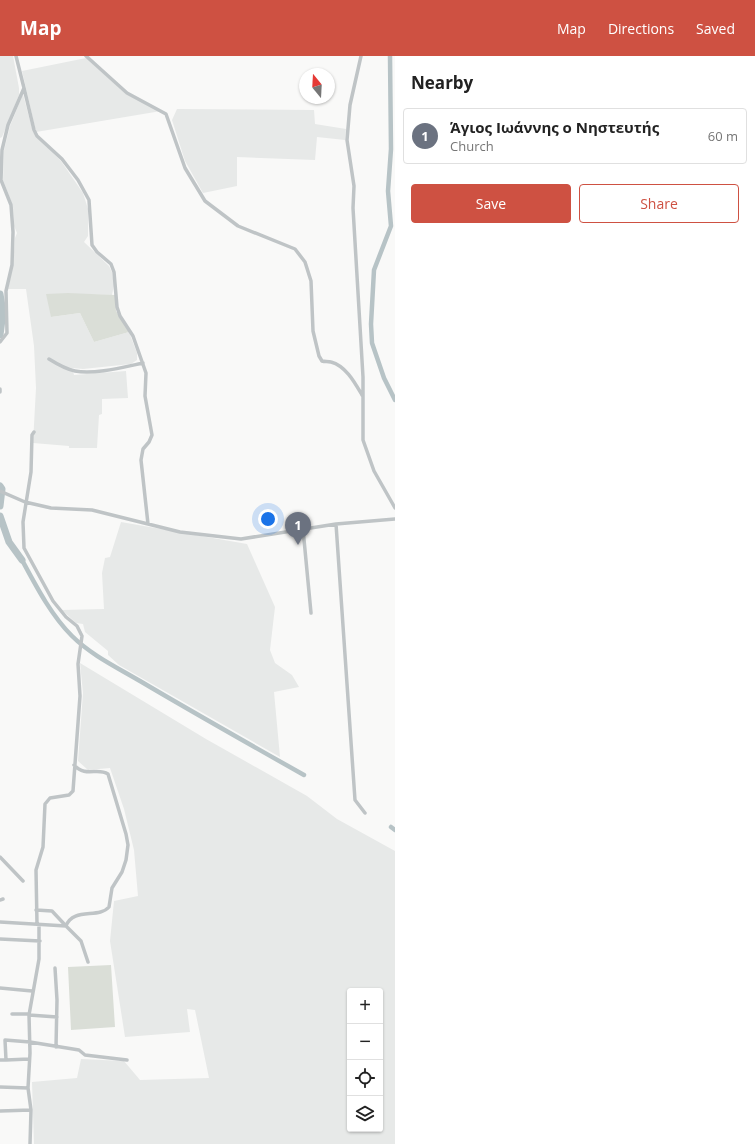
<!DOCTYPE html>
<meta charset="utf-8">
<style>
:root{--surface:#fff;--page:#f6f6f6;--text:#222;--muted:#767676;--line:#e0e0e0;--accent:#ce5142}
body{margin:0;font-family:"Open Sans",sans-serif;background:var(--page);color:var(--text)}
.controls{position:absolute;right:12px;bottom:12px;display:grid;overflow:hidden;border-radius:4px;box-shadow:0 1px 3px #0004}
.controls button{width:36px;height:36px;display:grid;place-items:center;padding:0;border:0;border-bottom:1px solid var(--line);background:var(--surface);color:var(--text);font:20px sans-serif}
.compass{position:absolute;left:299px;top:12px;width:36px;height:36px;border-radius:50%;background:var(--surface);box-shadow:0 1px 3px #0004;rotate:342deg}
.you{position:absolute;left:268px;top:463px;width:14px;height:14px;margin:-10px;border:3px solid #fff;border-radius:50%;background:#1a73e8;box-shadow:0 0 0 6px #1a73e833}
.badge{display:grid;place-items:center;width:26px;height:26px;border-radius:50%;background:var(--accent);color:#fff;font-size:13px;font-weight:700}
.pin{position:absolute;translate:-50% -33px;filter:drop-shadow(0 1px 2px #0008)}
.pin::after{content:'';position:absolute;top:21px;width:14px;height:12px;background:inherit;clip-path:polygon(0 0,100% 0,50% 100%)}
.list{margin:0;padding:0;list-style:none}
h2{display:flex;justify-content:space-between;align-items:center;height:52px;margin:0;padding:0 16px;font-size:17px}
h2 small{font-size:13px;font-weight:400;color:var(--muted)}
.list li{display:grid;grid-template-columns:26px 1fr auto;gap:12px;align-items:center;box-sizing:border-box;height:56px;margin:0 8px 8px;padding:0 8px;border:1px solid var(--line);border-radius:4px}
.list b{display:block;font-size:15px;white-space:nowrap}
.list p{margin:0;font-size:13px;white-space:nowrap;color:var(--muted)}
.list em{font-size:13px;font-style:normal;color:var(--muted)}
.actions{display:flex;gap:8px;padding:12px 16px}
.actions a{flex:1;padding:9px 0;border:1px solid var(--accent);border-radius:4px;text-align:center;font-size:14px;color:var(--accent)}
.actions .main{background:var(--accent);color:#fff}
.icon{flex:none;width:22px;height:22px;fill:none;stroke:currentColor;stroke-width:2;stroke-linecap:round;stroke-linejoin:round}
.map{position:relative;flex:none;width:395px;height:1088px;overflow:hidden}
header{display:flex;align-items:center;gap:24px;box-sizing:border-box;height:56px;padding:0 20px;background:var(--accent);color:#fff}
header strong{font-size:19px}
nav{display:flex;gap:22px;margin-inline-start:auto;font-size:14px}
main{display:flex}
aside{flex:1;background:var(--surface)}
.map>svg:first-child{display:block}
</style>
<header>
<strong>Map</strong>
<nav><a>Map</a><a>Directions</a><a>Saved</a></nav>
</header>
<main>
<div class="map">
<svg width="395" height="1088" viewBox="0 0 395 1088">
<rect width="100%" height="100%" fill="#f9f9f8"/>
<path fill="#e7e9e8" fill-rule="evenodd" d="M 0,0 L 13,0 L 19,32 L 19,39 L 2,81 L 0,82 Z
M 86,2 L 126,38 L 161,55 L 36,76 L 22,15 Z
M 23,38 L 33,76 L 61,105 L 83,137 L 88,153 L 88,180 L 84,186 L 109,210 L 112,216 L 114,229 L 112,239 L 68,238 L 51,261 L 80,257 L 94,286 L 129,276 L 137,297 L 137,304 L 131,308 L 83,313 L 72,312 L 74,319 L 126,315 L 128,342 L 102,343 L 102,358 L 99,359 L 97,392 L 69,392 L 69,390 L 33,387 L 36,332 L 34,290 L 26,233 L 8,233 L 13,209 L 15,182 L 17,177 L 14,170 L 13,150 L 3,124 L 4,94 L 10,70 Z
M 177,53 L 314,54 L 315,68 L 346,73 L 345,84 L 317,81 L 315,104 L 237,101 L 237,130 L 203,137 L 185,105 L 172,64 Z
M 121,466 L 247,488 L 275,551 L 270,594 L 275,607 L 292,619 L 299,631 L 274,636 L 280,701 L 119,609 L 108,599 L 108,595 L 85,576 L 83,568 L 76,567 L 62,554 L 104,553 L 102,517 L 105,502 L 110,501 Z
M 80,607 L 206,683 L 307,740 L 337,763 L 395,795 L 395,1088 L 34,1088 L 32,1026 L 77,1022 L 81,1003 L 124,1005 L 140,1024 L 209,1022 L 195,954 L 187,953 L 190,976 L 125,981 L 110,885 L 114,845 L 138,840 L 134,794 L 124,753 L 110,712 L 88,714 L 78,705 L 83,637 ZM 350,935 L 380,935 L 380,1073 L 350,1073 Z"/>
<path fill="#daded7" d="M 68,237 L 115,239 L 116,255 L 129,276 L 94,286 L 80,257 L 51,261 L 46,238 Z
M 111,909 L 115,971 L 71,974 L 68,911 Z"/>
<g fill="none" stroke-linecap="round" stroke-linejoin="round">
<path stroke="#b7c3c6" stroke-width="4.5" d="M 390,0 L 391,93 L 388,135 L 391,170 L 374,214 L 371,268 L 372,287 L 384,322 L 395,344
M 22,504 C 36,530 51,559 72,580 C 91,599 118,612 140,625 C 194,657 249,688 304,719
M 391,771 L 395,774"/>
<path stroke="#b7c3c6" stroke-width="7" d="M 0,238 L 3,256 L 0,279
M 0,430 L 2,433 L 0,450
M 0,460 L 9,486 L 22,504"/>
<path stroke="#bfc4c6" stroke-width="3.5" d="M 86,0 L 127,37 L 166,58 L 185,112 L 205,145 L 238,170 L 295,193 L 305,206 L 311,225 L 313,275 L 319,300 L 322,305 C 325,306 328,305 331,306 C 346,310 355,327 362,339
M 361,0 L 350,49 L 347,84 L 354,130 L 353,152 L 363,321 L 363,384 L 374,415 L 395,452
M 24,32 L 34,74 L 37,80 L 62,103 L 78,124 L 89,144 L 92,189 L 97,196 L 111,208 L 114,216 L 117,251 L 120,260 L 133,280 L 146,317 L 145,340 L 152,379 L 149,386 L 143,393 L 141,404 L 148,468
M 0,286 L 7,277 L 6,235 L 12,209 L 13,176 L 11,149 L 1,124 L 2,94 L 8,69 L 24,32 L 16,0
M 49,303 C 57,308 65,313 75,315 C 94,319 124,311 143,307
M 0,333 L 0,336
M 34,376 L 32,379 L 31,416 L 23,466 L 24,492 L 53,545 L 66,561 L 77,570 L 82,580 L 78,608 L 80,640 L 73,735 L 69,739 L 50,742 L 45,748 L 43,791 L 36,814 L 37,868
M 0,435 L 25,446 L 51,452 L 92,454 L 180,476 L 241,483 L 336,468 L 395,463
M 336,468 L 355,744 L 365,757
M 303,473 L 311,557
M 0,801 L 23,825
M 0,844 L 3,843
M 36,854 L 52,855 L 66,870 L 81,885 L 88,906
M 0,866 L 66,870 C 73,851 99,863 109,851 L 112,832 L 122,816 L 126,804 L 128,789 L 126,778 L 108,718 C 97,711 86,722 74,709
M 0,883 L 40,885
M 55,912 L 57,944 L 56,991
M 0,932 L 32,935
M 12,958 L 29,958
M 29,959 L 57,961
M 0,1004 L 6,1004 L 5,984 L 30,986 L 79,994 L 85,999 L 127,1004
M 6,1004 L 29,1003
M 0,1031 L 28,1032
M 0,1055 L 31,1054
M 30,1088 L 31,1054 L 28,1032 L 30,997 L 29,959 L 39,903 L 39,869"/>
</g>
</svg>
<div class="controls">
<button>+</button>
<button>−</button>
<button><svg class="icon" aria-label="locate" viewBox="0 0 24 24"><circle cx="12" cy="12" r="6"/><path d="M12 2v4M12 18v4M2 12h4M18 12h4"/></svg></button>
<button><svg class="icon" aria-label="layers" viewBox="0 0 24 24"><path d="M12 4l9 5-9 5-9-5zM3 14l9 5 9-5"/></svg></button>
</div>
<svg class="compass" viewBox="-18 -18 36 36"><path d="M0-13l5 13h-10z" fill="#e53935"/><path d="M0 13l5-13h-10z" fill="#767676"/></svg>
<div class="you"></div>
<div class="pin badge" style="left:298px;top:489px;background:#6b7280">1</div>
</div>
<aside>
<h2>Nearby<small></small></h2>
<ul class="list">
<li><span class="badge" style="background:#6b7280">1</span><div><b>Άγιος Ιωάννης ο Νηστευτής</b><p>Church</p></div><em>60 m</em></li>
</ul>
<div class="actions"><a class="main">Save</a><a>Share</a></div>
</aside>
</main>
